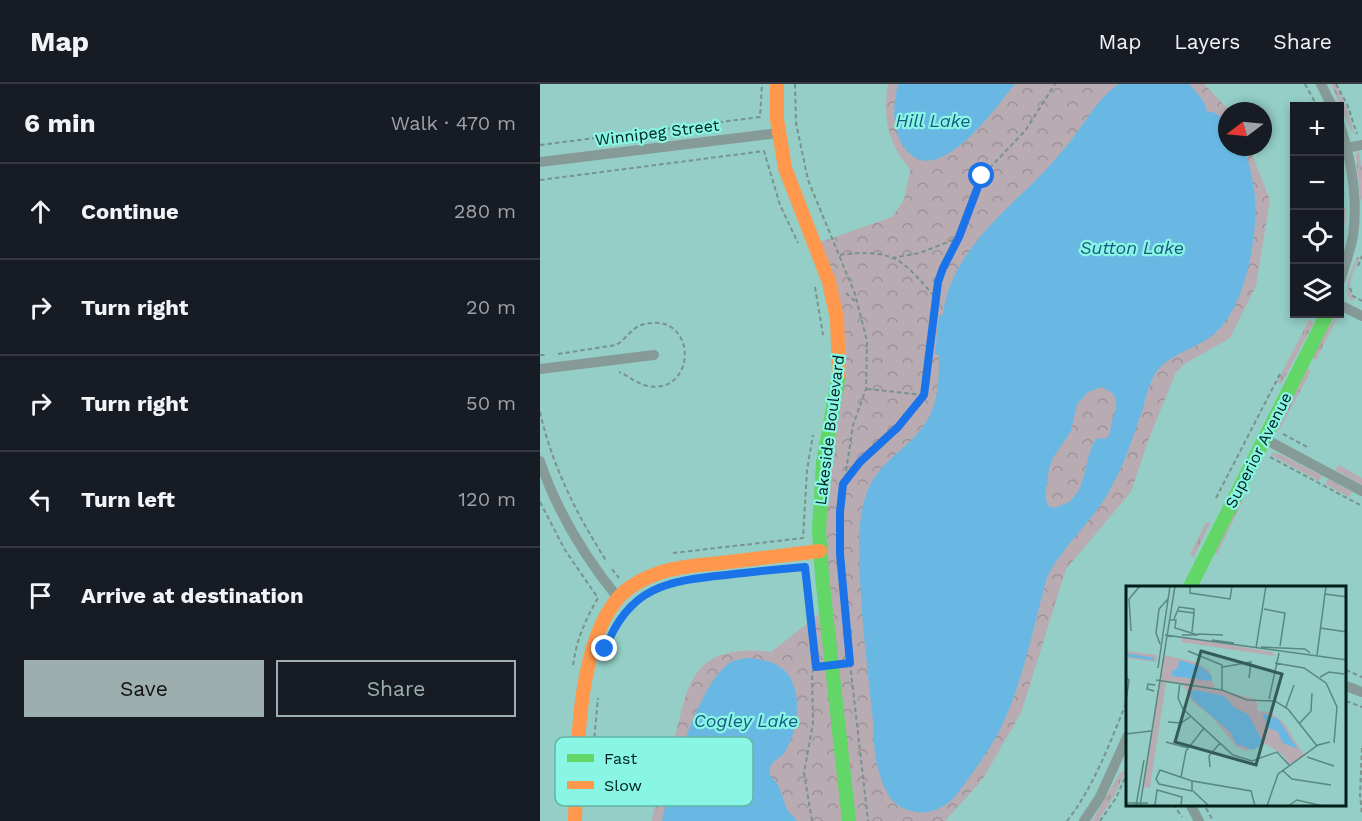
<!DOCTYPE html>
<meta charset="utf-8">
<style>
:root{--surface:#171b24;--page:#242831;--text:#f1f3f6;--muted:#9ea1a6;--line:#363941;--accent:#9cafae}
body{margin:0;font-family:"Work Sans",sans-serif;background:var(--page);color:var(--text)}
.controls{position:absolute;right:18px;top:18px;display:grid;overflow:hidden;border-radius:0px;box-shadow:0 3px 9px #0003}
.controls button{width:54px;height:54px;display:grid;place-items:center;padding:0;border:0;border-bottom:2px solid var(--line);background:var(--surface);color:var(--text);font:30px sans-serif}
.compass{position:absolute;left:678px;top:18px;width:54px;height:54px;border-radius:50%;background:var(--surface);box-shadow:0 3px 9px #0003;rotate:254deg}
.stop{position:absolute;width:18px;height:18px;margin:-14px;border:4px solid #1a73e8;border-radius:50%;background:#fff}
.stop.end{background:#1a73e8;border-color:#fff;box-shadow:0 2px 6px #0008}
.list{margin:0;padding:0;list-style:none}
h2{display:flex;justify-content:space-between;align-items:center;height:78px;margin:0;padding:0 24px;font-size:26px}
h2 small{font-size:20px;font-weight:400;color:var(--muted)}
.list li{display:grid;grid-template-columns:39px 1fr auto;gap:18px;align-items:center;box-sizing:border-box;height:96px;padding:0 24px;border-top:2px solid var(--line)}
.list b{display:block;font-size:22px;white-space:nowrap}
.list em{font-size:20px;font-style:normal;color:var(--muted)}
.actions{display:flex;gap:12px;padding:18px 24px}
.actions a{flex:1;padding:14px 0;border:2px solid var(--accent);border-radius:0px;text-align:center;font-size:21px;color:var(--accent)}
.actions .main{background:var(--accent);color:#111}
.icon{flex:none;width:33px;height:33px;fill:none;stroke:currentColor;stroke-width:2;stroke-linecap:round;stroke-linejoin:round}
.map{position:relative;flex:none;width:822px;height:737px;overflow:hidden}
header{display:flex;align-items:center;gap:36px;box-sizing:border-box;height:84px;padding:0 30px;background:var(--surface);border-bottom:2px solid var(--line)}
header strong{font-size:28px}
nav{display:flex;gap:33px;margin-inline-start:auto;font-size:21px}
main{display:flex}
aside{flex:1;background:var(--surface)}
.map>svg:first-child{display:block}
</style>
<header>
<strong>Map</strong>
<nav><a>Map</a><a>Layers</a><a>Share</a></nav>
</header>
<main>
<aside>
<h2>6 min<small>Walk · 470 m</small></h2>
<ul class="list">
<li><svg class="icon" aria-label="ahead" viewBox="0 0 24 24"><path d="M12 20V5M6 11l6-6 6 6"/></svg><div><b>Continue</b></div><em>280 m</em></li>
<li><svg class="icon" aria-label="right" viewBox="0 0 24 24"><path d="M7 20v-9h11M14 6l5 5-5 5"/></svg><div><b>Turn right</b></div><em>20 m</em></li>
<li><svg class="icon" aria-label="right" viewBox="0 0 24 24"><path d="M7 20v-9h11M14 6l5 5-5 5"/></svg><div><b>Turn right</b></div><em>50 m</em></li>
<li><svg class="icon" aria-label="left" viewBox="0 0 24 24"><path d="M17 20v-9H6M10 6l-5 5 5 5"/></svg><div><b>Turn left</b></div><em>120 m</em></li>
<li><svg class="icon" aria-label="arrive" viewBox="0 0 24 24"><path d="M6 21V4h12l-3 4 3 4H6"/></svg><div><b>Arrive at destination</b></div></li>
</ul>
<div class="actions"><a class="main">Save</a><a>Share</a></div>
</aside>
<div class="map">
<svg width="822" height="737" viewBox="0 0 822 737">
<defs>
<pattern id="grass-tufts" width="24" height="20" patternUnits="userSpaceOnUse" patternTransform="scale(1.5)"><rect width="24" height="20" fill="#b8abb2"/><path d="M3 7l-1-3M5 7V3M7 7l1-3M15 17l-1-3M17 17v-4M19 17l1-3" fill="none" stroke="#9c9398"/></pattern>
<pattern id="park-crowns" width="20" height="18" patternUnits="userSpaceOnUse" patternTransform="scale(1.5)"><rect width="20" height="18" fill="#b8abb2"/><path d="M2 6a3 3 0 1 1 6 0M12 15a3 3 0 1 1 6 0" fill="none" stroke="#9c9398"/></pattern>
</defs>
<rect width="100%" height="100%" fill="#94cec6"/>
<path fill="url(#grass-tufts)" d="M 791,0 L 795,0 L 805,20 L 815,51 L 810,44 Z
M 819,67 L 822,87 L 821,121 L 816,71 Z
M 801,123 L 806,124 L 803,154 L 800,153 Z
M 817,173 L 820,173 C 815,186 803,203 815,215 L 811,217 C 801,204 812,187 817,173 Z
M 804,231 L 803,235 L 800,234 L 796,236 L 776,276 L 772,274 C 780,259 786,235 804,231 Z
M 769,236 L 774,239 L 741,300 L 737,298 Z
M 766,284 L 771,287 L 739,346 L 737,345 Z
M 732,369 L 740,370 L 782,392 L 779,397 L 731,371 Z
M 799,381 L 822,394 L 822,401 L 795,386 Z
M 788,395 L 812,408 L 809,413 L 785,400 Z
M 700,412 L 704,414 L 677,470 L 673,468 Z
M 666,438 L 670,439 L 654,473 L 650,471 Z
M 586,686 L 575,710 L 558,737 L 552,737 L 580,689 Z"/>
<path fill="url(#park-crowns)" d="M 348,0 L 664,0 L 690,27 L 687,27 L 687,63 L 709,63 L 730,116 L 716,202 L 690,254 L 646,279 L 636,288 L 608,357 L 591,408 L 526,485 L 481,629 L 442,696 L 405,737 L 112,737 C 116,708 127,680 135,652 C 142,629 145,597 165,580 C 182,565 211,565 231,568 L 286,525 L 280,467 L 300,276 L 275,160 L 352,133 L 364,116 L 370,85 C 348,61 342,32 348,0 Z"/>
<path fill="#69b8e3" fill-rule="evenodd" d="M 358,0 L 475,0 C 456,23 396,110 364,63 C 351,44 353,21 358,0 Z
M 579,0 L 649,0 C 657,9 665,16 667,28 L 673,28 L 687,37 L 687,63 L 704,63 C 709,79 713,95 715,112 C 718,152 706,222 675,249 C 658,265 628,269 615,290 C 609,300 606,313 603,324 C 594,350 586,376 573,400 C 556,435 524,459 507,493 C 494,541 484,592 464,637 C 453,662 436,684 420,706 C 406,726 384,735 361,723 C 347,716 341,696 337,681 C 333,663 334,645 332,627 C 327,583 322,539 320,495 C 319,468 317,441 325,414 C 337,374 371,367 389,333 C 399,314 399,292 399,271 L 395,270 L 399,232 L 403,230 C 410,174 457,134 495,97 C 507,85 518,72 529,59 C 545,40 558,13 579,0 ZM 561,303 C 589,313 570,330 570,350 L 565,355 L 557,354 C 543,372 549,400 531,416 C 527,420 519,422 514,424 L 508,422 L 505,412 L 509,385 L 513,374 L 531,347 L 537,320 L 548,308 Z
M 206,574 C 220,575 235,577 245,587 C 264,606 258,649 244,669 C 239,676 231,676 230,685 C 229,692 232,693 235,697 C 242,706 243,717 248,727 C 251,731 255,733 257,737 L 122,737 C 130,700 158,595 193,577 C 197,576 202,575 206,574 Z"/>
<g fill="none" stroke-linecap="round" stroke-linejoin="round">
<path stroke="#79928e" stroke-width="2" stroke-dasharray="4.5 3" stroke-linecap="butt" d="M 255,0 L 256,39 L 268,96 L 315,210 L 327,257 L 326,305 L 313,341 L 300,428 L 302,496 L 310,579 L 307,579
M 765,0 L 777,22
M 796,0 L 807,20 L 817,50
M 0,61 L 220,33 L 222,0
M 0,96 L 224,67 L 240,121 L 258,159
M 800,113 L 800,129
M 300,171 C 315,168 339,168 353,174 C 369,181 383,200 395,213
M 352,174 L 380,169 L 418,154
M 818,182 L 822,172
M 275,203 L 283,251
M 810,204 L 813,212 L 822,217
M 306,209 L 317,219
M 18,270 L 76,261 C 87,255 92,242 105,240 C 158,228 157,311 108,302 C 97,300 89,292 79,288
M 0,271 L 7,271
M 327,305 L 384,311
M 0,328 C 12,382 37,431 67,478
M 743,350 L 769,364
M 730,373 L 822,422
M 304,400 L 320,377 L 358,343 L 384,311 L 398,198 L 403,184 L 419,153 L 442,92 L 485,47 L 515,0
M 676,414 L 741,288
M 0,418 L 25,466 L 58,514 C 45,536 36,557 33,582
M 133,469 L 263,454 L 267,386 L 273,351
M 264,483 L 276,581
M 72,485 L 79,494
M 310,579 L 328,737
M 806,586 L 822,593
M 806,617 L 822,623
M 822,664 L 820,711 L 822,730
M 53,668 L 58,614
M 633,720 L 642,733
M 666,724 L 673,737
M 272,737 L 264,689 L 273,639 L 272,590 L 274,583 L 277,582
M 527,737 C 554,703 572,654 588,614
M 560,737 L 576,714 L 588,687"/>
<path stroke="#869b98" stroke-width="10" d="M 781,0 L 792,22
M 800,41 C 811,75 818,116 813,152 C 810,167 805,182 800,197
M 806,64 L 822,61
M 0,78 L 239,49
M 800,221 L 822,232
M 0,285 L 114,271
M 723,354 L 822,407
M 0,377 C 17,428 44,472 78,514
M 806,602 L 822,608
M 650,720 L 659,737
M 544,737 L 560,713 L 588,651"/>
<path stroke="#63d668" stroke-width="14" d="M 299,290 L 283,379 L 279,446 L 282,492 L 309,737
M 650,503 L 787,230"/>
<path stroke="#ff974d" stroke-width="14" d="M 237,0 L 237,36 L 245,84 L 289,198 L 297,235 L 299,290
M 35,737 C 37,674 36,561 79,513 C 90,501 107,493 122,488 C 141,482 161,481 180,479 C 214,475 247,471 280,467"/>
</g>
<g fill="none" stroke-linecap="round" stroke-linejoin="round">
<path stroke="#1a73e8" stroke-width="8" d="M 65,565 C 89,503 126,497 186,491 C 212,488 239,485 265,483 L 276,583 L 310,579 L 300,470 L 300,428 L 303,400 L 320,378 L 358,343 L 384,311 L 398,198 L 403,184 L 419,153 L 442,92"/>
</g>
<g text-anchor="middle" stroke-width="4.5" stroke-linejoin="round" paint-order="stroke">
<g font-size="16" fill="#001f1b" stroke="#89f5e4">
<text transform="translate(117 48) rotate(-7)" y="6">Winnipeg Street</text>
<text transform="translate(289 346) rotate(-83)" y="6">Lakeside Boulevard</text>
<text transform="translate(718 366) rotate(-63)" y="6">Superior Avenue</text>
</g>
<g font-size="18" font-style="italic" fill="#185983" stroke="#89f5e4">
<text x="393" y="43">Hill Lake</text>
<text x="592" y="170">Sutton Lake</text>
<text x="206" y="643">Cogley Lake</text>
</g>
</g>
<g transform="translate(586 502)">
<rect width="220" height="220" fill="#94cec6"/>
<path d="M 56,51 L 146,66 L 149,70 L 55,56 ZM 0,65 L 31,69 L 30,76 L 0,72 ZM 38,69 L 69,76 L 83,84 L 89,103 L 130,113 L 132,125 L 144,126 L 158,137 L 178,169 L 163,179 L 157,169 L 140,158 L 120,165 L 111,161 L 86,131 L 66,115 L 56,97 L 40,96 L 24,202 L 17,201 Z" fill="#b8abb2"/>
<path d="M 53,74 L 76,81 L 86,90 L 85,95 L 46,90 L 45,86 L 52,81 ZM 70,104 L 98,110 L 109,122 L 122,128 L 138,158 L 127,164 L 110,158 L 105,147 L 65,112 L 64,106 ZM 136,127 L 152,133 L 172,163 L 157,157 L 151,145 L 142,142 Z" fill="#69b8e3"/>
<path fill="none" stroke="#69b8e3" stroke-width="3" d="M 0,69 L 28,73"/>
<path fill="none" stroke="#598882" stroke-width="1.5" d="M 64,0 L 64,7 L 104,13 L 106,0M 199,8 L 221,11M 138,23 L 159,27 L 154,60M 52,25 L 68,27 L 66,46M 48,33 L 53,21 L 68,23 L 68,28M 44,34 L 50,34 L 49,42 L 72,49 L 56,49M 194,42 L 221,46M 5,45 L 3,13 L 14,0M 72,48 L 97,49M 39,49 L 221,74M 86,54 L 108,57M 34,58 L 30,47 L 33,23 L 42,13M 135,61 L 179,63 L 184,67M 130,62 L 140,0M 62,65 L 96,79 L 96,104M 191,69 L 200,0M 149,77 L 178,82 L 200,97 L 211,121 L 208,157M 97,81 L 125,76 L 123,92M 32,82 L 44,0M 0,91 L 3,94 L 0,115M 194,91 L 203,86 L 218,88M 30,94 L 96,104 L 121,114 L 149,115 L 162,123 L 191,160M 54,97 L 52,112 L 57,123 L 107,169 L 126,175 L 151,166 L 163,179M 28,105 L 21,103 L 22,98 L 29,99M 143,113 L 153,67M 160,121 L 168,99M 42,136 L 55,137 L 64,131M 173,138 L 185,125 L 186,107M 0,148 L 25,145M 40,156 L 62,162M 181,171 L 208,180M 84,181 L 83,170 L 94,157M 156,184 L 166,193 L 205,199M 55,191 L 60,165 L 78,142M 66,205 L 33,198 L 30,193 L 34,184 L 66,195M 0,217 L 22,217M 29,219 L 31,204 L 56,211 L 55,220M 10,220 L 18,174M 14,220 L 49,0M 83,220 L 66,204 L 66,195 L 125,205 L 129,220M 141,220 L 152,188 L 192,159 L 204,156M 162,220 L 171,214 L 197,220"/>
<path fill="#345c57" fill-opacity="0.15" stroke="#345c57" stroke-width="3" d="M 75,65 L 156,88 L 130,179 L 49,156 Z"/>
<rect width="220" height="220" fill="none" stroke="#001f1b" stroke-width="3"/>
</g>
<rect x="15" y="653" width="198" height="69" rx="9" fill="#89f5e4" stroke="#60b5a8" stroke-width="1.5"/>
<rect x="27" y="670" width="27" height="8" fill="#63d668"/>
<rect x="27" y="697" width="27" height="8" fill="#ff974d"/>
<g font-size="16" fill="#001f1b">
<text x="64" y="680">Fast</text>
<text x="64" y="707">Slow</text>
</g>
</svg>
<div class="controls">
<button>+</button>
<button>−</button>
<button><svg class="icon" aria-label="locate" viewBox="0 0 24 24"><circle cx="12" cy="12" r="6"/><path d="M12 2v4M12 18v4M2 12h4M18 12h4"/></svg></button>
<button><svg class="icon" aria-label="layers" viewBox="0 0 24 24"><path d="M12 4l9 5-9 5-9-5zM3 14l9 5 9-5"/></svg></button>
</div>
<svg class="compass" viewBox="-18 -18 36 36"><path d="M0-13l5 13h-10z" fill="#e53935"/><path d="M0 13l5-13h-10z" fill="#9ea1a6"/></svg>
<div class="stop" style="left:442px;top:92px"></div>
<div class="stop end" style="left:65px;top:565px"></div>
</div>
</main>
